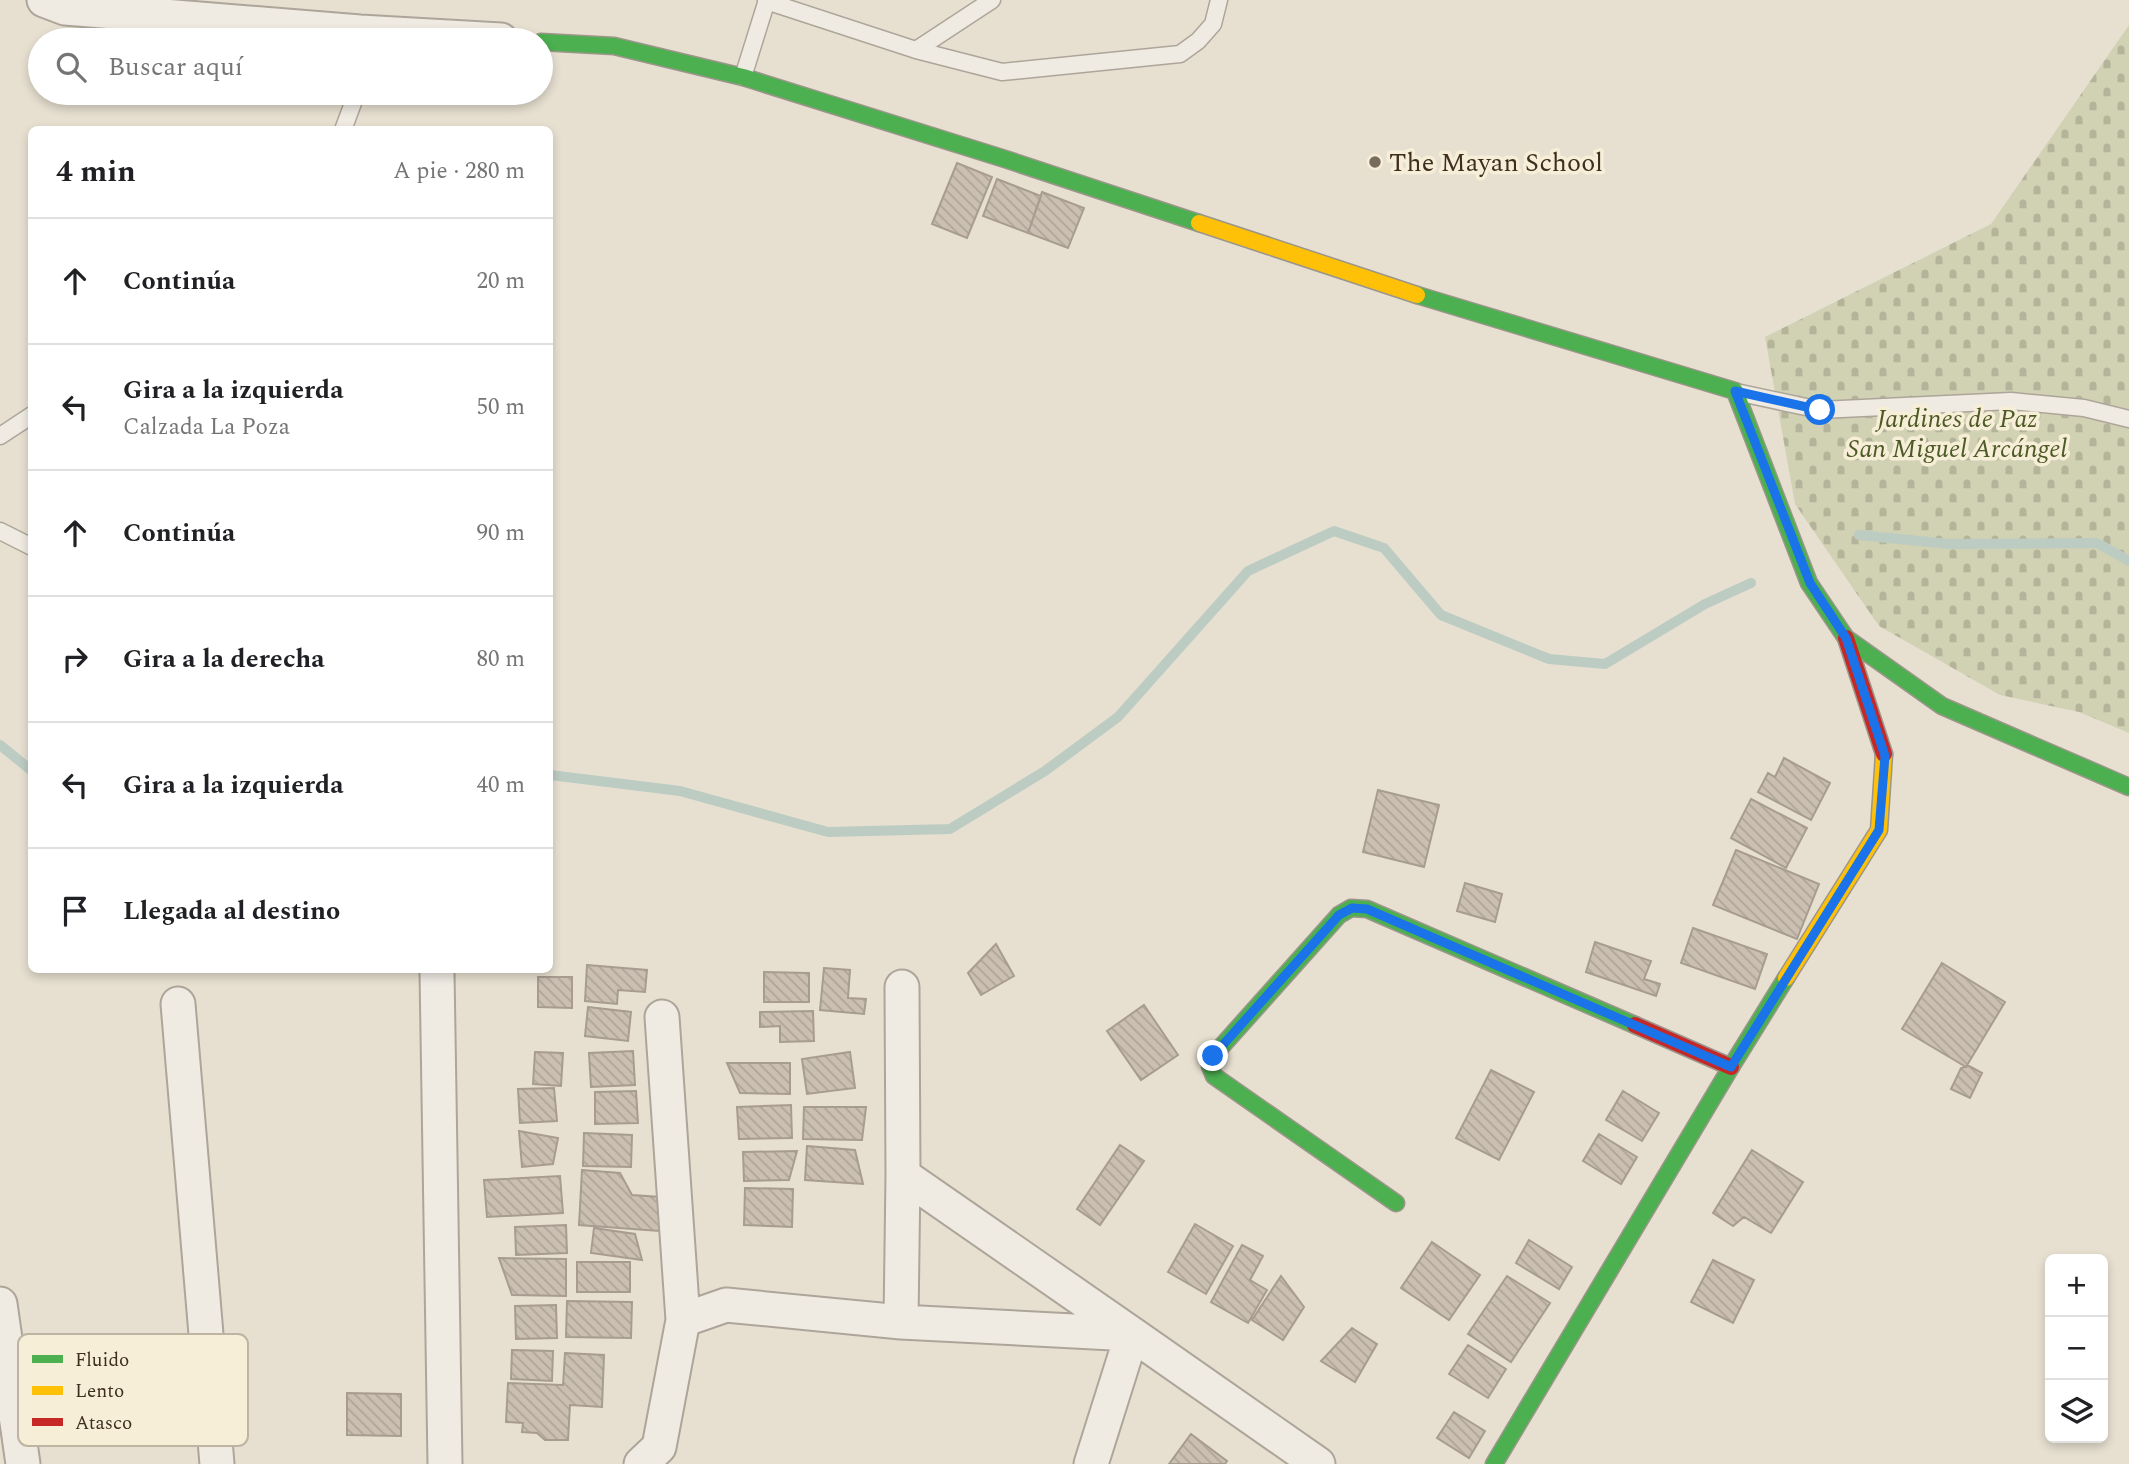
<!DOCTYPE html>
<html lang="es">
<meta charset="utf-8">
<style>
:root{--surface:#fff;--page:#f2f2f2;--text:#202124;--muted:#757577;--line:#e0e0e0}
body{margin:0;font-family:Spectral,serif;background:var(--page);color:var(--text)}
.controls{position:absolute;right:21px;bottom:21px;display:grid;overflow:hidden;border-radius:10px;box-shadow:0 4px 10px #0003}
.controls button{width:63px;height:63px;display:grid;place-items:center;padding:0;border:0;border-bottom:2px solid var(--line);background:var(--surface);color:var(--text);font:35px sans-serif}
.stop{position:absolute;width:21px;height:21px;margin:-16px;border:5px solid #1a73e8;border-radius:50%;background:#fff}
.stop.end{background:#1a73e8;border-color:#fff;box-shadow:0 2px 7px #0008}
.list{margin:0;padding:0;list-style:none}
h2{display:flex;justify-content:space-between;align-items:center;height:91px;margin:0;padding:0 28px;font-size:30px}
h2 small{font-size:23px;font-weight:400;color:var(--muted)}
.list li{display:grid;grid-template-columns:46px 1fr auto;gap:21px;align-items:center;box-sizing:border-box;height:126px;padding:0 28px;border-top:2px solid var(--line)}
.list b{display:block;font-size:26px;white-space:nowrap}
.list p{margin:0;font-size:23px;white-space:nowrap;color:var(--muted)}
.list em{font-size:23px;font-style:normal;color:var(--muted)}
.icon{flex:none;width:38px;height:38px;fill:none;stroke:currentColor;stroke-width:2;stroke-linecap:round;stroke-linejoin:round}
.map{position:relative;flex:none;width:2129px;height:1464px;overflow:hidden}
.search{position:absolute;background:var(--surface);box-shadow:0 4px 10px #0003;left:28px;top:28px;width:525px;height:77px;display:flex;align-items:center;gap:18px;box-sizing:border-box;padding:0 24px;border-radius:38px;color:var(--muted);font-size:26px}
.panel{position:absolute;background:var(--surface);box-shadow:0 4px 10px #0003;left:28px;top:126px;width:525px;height:847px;border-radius:10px}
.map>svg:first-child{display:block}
</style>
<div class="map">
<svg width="2129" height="1464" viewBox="0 0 2129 1464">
<defs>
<pattern id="cemetery-stones" width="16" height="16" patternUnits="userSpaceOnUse" patternTransform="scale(1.75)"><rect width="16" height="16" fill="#d1d1b3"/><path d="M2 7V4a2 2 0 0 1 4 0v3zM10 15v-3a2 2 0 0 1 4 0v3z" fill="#b4b49a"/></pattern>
<pattern id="building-back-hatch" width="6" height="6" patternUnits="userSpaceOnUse" patternTransform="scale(1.75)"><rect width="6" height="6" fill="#cbbfb2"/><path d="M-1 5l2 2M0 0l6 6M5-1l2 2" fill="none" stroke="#afa499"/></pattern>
</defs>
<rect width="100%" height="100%" fill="#e7e0d1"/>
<path fill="url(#cemetery-stones)" d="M 2129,25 L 2129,733 L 2079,712 L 2000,695 L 1879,626 L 1795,504 L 1765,337 L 1991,224 Z"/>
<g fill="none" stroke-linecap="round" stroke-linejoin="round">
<path stroke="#bcccc2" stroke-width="10" d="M 1859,535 L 1949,544 L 2097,543 L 2129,561
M 0,745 L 32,771
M 550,775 L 680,791 L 828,832 L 950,829 L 1045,771 L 1118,717 L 1248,571 L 1334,531 L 1384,548 L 1441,615 L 1549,659 L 1605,664 L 1705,604 L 1751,583"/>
</g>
<path fill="url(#building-back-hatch)" stroke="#a89c90" stroke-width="2" d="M 957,163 L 992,177 L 967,238 L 932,224 Z
M 997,179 L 1041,196 L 1028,233 L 983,216 Z
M 1042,192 L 1084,208 L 1068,248 L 1028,233 Z
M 1784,758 L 1830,783 L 1811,820 L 1758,792 L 1768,773 L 1775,777 Z
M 1378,790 L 1439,805 L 1424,867 L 1363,852 Z
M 1751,799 L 1807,828 L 1786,868 L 1731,838 Z
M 1736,850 L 1819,884 L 1797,939 L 1713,905 Z
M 1465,883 L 1502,894 L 1495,922 L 1457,911 Z
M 1693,928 L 1767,954 L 1755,989 L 1681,963 Z
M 1595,942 L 1651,961 L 1644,979 L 1660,984 L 1656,996 L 1586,972 Z
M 996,944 L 1014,976 L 981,995 L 968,973 Z
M 1942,963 L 2005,1002 L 1966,1067 L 1902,1029 Z
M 587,965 L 647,970 L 645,992 L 618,990 L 617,1004 L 585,1001 Z
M 824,968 L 850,970 L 848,998 L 866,999 L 864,1014 L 820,1010 Z
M 764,972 L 809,973 L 809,1002 L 764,1002 Z
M 538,977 L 572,977 L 572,1008 L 538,1007 Z
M 1144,1005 L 1178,1055 L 1141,1080 L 1107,1031 Z
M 588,1007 L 631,1012 L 628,1041 L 585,1036 Z
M 813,1011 L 814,1041 L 780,1042 L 780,1026 L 760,1027 L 760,1012 Z
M 633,1051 L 635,1085 L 591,1087 L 589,1053 Z
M 535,1052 L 563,1053 L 561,1086 L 533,1084 Z
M 850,1052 L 855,1088 L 807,1094 L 802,1059 Z
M 727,1063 L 790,1063 L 790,1094 L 740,1093 Z
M 1969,1066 L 1982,1073 L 1970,1098 L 1951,1089 L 1961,1068 Z
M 1491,1070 L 1534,1092 L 1499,1160 L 1456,1138 Z
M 554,1088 L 557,1121 L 520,1123 L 518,1089 Z
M 636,1091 L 638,1123 L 595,1124 L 595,1092 Z
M 1623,1091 L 1659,1113 L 1642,1141 L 1606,1120 Z
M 791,1105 L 792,1138 L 739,1139 L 737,1107 Z
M 804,1107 L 866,1107 L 862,1140 L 803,1139 Z
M 519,1131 L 558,1138 L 553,1164 L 522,1167 Z
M 584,1133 L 632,1135 L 631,1167 L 583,1166 Z
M 1599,1134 L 1637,1157 L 1621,1184 L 1583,1161 Z
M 1120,1145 L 1144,1161 L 1100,1225 L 1077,1209 Z
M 807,1146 L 855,1150 L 863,1184 L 805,1180 Z
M 1752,1150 L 1803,1182 L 1771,1233 L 1744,1217 L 1733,1226 L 1713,1213 Z
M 797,1151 L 789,1180 L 744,1181 L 743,1152 Z
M 582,1170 L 620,1173 L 632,1195 L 661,1197 L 659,1231 L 579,1225 Z
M 560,1176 L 563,1213 L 487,1217 L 484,1180 Z
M 745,1188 L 793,1189 L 792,1227 L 744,1225 Z
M 1195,1224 L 1233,1246 L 1206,1294 L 1168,1272 Z
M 566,1225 L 567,1253 L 516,1255 L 515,1227 Z
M 594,1228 L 635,1234 L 642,1260 L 591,1253 Z
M 1529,1240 L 1572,1267 L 1559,1289 L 1516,1263 Z
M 1432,1242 L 1480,1275 L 1449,1320 L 1401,1288 Z
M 1242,1245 L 1263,1256 L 1250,1280 L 1267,1290 L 1248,1323 L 1211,1302 Z
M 499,1258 L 566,1259 L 566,1296 L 512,1295 Z
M 1713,1260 L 1754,1280 L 1733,1323 L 1691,1302 Z
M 577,1262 L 630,1262 L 630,1292 L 577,1292 Z
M 1281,1276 L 1304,1307 L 1283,1340 L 1252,1320 Z
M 1507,1276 L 1550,1303 L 1511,1362 L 1468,1334 Z
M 567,1301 L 632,1302 L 631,1338 L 566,1337 Z
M 556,1305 L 557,1338 L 516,1339 L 515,1306 Z
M 1352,1328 L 1377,1344 L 1355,1382 L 1321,1361 Z
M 1468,1345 L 1506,1369 L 1488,1398 L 1449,1374 Z
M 512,1350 L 553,1351 L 552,1381 L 511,1379 Z
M 565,1353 L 604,1355 L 602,1407 L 570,1405 L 568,1440 L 545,1440 L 537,1433 L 522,1432 L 523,1423 L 506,1422 L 508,1383 L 563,1385 Z
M 347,1393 L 401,1394 L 401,1436 L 347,1435 Z
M 1454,1412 L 1485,1431 L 1469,1458 L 1437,1438 Z
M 1191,1434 L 1227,1461 L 1225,1464 L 1169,1464 Z"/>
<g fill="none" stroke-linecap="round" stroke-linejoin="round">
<g stroke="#ada599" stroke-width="19">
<path id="lane" d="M 766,1 L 916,50 L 1002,72 L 1180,54 L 1198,41 L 1213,24 L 1219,0
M 916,50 L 992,0
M 743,77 L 767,0
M 343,130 L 353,103 L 354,93
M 1736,392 L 1820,410 L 2011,401 L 2084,408 L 2129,419
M 0,436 L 32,415
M 0,531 L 32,547"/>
</g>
<g stroke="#ada599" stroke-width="37">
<path id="street" d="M 44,0 L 65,8 L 360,32 L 501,40
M 437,972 L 445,1464
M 178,1004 L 217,1464
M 662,1017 L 683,1320
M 903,1175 L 1132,1334 L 1091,1464
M 0,1304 L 23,1464
M 901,1322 L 903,1175 L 902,987
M 641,1464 L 659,1447 L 683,1320 L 726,1305 L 901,1322 L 1132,1334 L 1318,1464"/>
</g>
<g stroke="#9c958a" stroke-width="19">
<path id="fast" d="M 541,42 L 614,46 L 743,77 L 1005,159 L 1199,223
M 1417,295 L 1735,391 L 1809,583 L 1846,638 L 1942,706 L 2129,787
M 1396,1203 L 1214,1076 L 1210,1066 L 1213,1056 L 1339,915 L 1351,908 L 1367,909 L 1635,1025
M 1494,1464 L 1731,1067 L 1786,978"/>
</g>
<g stroke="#9c958a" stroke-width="19">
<path id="slow" d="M 1199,223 L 1417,295
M 1786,978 L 1879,830 L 1884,754"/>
</g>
<g stroke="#9c958a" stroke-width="19">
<path id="jam" d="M 1846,638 L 1884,754
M 1635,1025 L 1731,1067"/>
</g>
<use href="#lane" stroke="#efebe3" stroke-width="16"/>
<use href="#street" stroke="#efebe3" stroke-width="33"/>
<use href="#fast" stroke="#4caf50" stroke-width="16"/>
<use href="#slow" stroke="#ffc107" stroke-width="16"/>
<use href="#jam" stroke="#c62828" stroke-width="16"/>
</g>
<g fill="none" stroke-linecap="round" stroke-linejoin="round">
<path stroke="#1a73e8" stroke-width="9" d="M 1213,1056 L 1339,915 L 1352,908 L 1367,909 L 1731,1067 L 1879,830 L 1885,756 L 1846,638 L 1810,583 L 1735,391 L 1820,410"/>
</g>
<circle fill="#786c5e" stroke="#f7eed8" stroke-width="2.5" cx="1375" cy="162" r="7"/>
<g text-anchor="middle" stroke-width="7" stroke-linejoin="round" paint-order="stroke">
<g font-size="26" fill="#3d2e20" stroke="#f7eed8" text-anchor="start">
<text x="1389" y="171">The Mayan School</text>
</g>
<g font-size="26" font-style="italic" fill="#4d5a26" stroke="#f7eed8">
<text x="1957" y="427">Jardines de Paz<tspan x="1957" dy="30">San Miguel Arcángel</tspan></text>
</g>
</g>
<rect x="18" y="1334" width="230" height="112" rx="10" fill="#f7eed8" stroke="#bfb4a1" stroke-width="2"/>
<rect x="32" y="1355" width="31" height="8" fill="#4caf50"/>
<rect x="32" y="1386" width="31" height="9" fill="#ffc107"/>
<rect x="32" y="1418" width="31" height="8" fill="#c62828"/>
<g font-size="19" fill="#3d2e20">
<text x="75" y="1366">Fluido</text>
<text x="75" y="1397">Lento</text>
<text x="75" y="1429">Atasco</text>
</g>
</svg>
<div class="controls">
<button>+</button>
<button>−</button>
<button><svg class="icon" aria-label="layers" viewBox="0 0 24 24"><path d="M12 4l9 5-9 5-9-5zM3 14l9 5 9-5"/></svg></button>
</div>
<div class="stop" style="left:1820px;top:410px"></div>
<div class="stop end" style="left:1213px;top:1056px"></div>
<div class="search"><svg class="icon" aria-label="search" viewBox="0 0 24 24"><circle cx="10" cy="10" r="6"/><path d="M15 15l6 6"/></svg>Buscar aquí</div>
<section class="panel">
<h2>4 min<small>A pie · 280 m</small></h2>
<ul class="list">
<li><svg class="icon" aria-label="ahead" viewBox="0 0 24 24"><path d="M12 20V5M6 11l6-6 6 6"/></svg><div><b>Continúa</b></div><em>20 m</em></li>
<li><svg class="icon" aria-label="left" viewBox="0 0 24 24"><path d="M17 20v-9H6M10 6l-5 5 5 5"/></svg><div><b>Gira a la izquierda</b><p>Calzada La Poza</p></div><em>50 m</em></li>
<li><svg class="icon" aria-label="ahead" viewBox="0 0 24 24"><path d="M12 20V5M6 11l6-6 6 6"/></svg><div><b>Continúa</b></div><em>90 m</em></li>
<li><svg class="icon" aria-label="right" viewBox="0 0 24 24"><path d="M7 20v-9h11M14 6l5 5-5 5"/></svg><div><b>Gira a la derecha</b></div><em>80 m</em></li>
<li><svg class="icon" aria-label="left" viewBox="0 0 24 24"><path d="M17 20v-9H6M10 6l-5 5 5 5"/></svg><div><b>Gira a la izquierda</b></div><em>40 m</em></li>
<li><svg class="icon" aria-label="arrive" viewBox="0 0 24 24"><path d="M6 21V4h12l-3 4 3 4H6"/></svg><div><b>Llegada al destino</b></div></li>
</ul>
</section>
</div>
